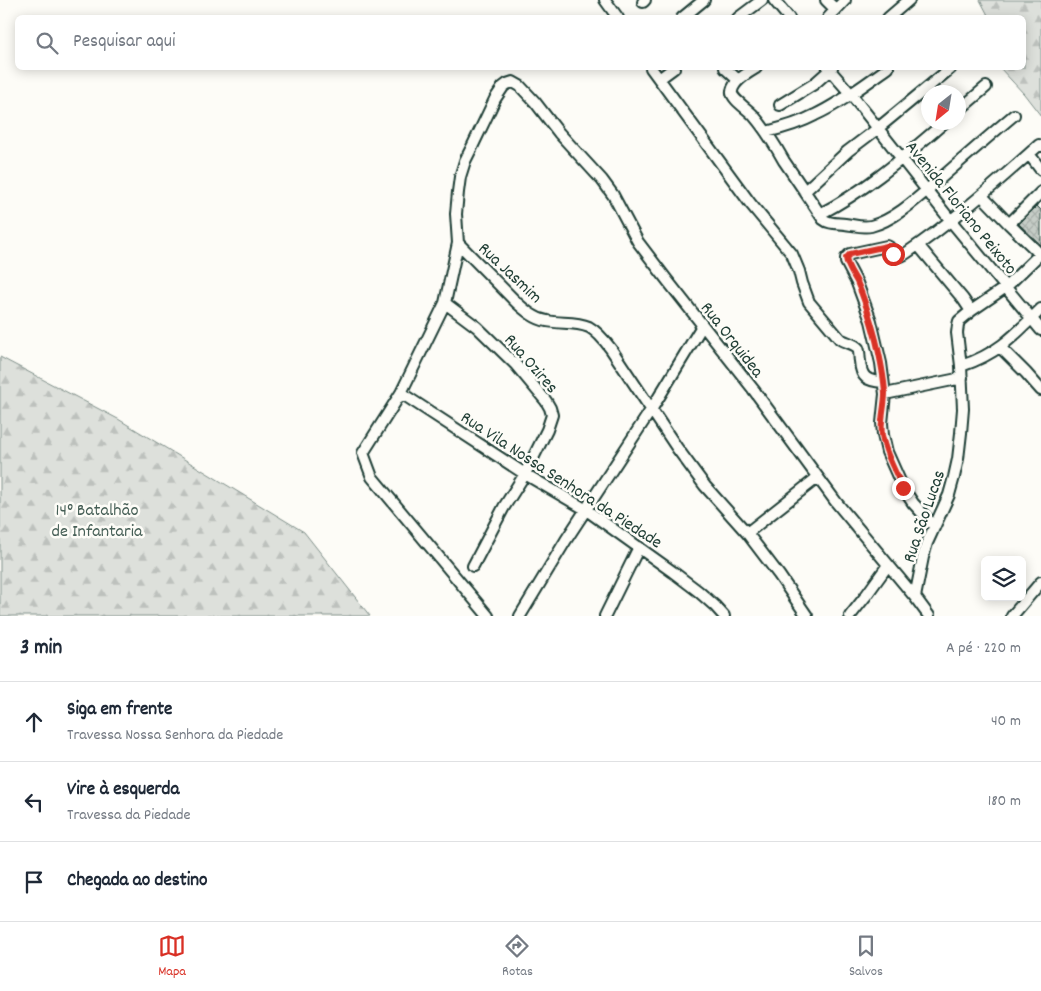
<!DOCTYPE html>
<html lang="pt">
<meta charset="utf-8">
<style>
:root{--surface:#fff;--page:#f2f2f3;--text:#1f2937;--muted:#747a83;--line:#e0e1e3;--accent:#d93025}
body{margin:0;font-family:Dekko,sans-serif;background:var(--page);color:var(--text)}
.controls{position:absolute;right:15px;bottom:15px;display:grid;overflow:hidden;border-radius:8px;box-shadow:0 2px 12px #0003}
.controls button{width:45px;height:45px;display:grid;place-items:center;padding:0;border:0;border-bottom:1px solid var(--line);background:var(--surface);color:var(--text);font:25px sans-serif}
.compass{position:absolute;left:921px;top:85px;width:45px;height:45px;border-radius:50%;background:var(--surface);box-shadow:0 2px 12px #0003;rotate:210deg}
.stop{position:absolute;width:15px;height:15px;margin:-11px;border:4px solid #d93025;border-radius:50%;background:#fff}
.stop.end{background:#d93025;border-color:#fff;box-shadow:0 1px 5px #0008}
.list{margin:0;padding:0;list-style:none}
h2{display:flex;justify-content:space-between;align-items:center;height:65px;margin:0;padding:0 20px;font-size:21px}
h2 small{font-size:16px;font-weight:400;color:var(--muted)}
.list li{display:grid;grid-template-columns:32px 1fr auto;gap:15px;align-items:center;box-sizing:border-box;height:80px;padding:0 20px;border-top:1px solid var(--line)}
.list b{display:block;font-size:19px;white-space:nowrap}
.list p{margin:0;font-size:16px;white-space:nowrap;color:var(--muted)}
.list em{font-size:16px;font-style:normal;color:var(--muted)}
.icon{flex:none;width:28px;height:28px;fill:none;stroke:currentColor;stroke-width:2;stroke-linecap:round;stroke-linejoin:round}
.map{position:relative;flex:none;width:1041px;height:616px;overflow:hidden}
.search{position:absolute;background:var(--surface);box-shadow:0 2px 12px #0003;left:15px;right:15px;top:15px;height:55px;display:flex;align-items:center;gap:12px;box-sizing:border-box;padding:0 18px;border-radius:8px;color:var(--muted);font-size:19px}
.sheet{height:305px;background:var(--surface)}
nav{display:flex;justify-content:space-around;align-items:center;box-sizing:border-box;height:70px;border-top:1px solid var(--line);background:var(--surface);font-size:14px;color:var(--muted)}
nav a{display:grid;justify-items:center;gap:2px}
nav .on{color:var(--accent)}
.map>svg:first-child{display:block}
</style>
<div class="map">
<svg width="1041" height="616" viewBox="0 0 1041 616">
<defs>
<pattern id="forest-firs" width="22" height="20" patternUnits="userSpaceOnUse" patternTransform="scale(1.25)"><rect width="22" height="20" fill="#dde0db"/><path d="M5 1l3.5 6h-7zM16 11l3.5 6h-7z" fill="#bdc1bd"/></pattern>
<pattern id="building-cross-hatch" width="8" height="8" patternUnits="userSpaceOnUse" patternTransform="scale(1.25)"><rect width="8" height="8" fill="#c6cdc7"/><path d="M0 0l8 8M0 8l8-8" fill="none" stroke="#aab1ac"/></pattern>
</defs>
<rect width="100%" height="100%" fill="#fdfcf7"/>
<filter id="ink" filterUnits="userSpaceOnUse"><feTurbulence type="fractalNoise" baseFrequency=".02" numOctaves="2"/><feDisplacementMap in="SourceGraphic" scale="10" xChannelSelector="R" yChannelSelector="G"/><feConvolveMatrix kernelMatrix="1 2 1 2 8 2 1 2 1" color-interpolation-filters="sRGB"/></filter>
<g filter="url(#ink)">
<path fill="url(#forest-firs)" stroke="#7e8e88" d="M 980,0 L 1041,0 L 1041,116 L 1024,94 L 1000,68 L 1024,68 L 1024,18 L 989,17 Z
M 0,357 L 118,419 L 304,532 L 370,616 L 0,616 Z"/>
<path fill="url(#building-cross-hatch)" stroke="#1f3d34" d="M 1037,206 L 1041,210 L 1041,245 L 1019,224 Z"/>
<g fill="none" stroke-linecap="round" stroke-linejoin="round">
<g stroke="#1f3d34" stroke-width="14">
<path id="minor" d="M 605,0 L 618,18
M 774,0 L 789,18
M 826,0 L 836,10
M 643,2 L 645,0
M 682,18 L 704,0
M 738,18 L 762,0
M 828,18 L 845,0
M 888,18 L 909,0
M 651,68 L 750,203 L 792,254 L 799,271 L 802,283 L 809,302 L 840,339 C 845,342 855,344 858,348 C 860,352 859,357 860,361 C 861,378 867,381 883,382
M 725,68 L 738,80
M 756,68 C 748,73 734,80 732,91 C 730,98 749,110 754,116 C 766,130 775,145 784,161 C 797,180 810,199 823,219 C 829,224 837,223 845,224 C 854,225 862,228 871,226 C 896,220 922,194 941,178 C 965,157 989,136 1014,115
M 828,68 L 850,93 L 951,221 L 1041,330
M 659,79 L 674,68
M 780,105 L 814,84 L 832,68
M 958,111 L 986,87
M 766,132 C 783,128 800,123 815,115 C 841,103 865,84 888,68
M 1029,154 L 1041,170
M 805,191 L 848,151 L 877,129 L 951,68
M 982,196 L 1009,224 L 1041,192
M 820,214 C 867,190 905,156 945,122
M 1009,224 L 1040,254
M 458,243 L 517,303 C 526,311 535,319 547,321 C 561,324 575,321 589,327 C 598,332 605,341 611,349 L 677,448 L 705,486 L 747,533 L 779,575 L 807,616
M 918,245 L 963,299 L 971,311
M 445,303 L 477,327 L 516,365 L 546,401 L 550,408 L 552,415 L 547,430 L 525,474 L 504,507 L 473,566
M 1000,347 L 1026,373 L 1041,390
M 961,366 C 998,354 1015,335 1041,309
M 401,393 L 525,474 L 585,509 L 673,572 L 698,591 L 715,606 L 724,616
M 885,394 L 962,378
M 934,526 L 913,503 L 903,488 L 887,452 L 883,435 L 882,423 L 885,394 L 881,363 L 871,321 L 857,283 L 846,262 L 846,258 L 850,254 L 887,246 L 889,247 L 896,256 L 901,256 L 905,254 C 953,222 996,183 1039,145 L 1041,146
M 747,533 L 817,478
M 915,597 L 923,557 L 927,543 L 949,495 L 954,477 L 958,459 L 961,433 L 963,409 L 961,366 L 957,333 L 958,325 L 959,321 L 971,311 L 1006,287 L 1041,253
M 488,616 L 372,477 L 363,453 L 401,393 L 445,303 L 458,243 L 456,214 L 458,192 L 460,177 L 465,161 L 473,145 L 495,99 L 503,87 L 507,84 L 513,82 L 520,86 L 535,102 L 559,133 L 602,180 L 613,195 L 638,242 L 667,280 L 753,389 L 836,502 L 915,597 L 929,616
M 520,616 L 566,540 L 651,410 L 702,326
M 605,616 L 639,547
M 850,616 L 865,597 L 888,565
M 1012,616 L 1041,582"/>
</g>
<use href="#minor" stroke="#fdfcf7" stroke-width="10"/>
</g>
</g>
<g fill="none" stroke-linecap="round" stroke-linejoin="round" filter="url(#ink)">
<path stroke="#d93025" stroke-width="6" d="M 893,254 L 889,247 L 887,246 L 850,254 L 846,258 C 847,267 853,274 857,282 C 865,300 871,321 876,340 C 880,357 884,375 885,393 C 885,407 880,421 882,435 C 885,453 895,471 903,488"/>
</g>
<g text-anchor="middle" stroke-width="5" stroke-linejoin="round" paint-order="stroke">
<g font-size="18" fill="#1f3d34" stroke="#fdfcf7">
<text transform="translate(962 207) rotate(51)" y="6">Avenida Floriano Peixoto</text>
<text transform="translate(511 272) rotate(43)" y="6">Rua Jasmim</text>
<text transform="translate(733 339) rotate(52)" y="6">Rua Orquidea</text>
<text transform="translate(532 363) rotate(49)" y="6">Rua Ozires</text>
<text transform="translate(562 479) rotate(33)" y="6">Rua Vila Nossa Senhora da Piedade</text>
<text transform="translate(923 516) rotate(-71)" y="6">Rua São Lucas</text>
</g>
<g font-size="18" fill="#455e55" stroke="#fdfcf7">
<text x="97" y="515">14° Batalhão<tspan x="97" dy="21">de Infantaria</tspan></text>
</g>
</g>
</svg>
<div class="controls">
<button><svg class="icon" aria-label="layers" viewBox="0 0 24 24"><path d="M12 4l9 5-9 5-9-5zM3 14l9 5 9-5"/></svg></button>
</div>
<svg class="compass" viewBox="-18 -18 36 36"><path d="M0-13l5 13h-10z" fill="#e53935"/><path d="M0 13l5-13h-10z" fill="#747a83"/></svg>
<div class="stop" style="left:893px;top:254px"></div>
<div class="stop end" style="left:903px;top:488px"></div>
<div class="search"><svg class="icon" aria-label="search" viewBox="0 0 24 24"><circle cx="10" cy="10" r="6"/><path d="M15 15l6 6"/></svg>Pesquisar aqui</div>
</div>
<section class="sheet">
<h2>3 min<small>A pé · 220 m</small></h2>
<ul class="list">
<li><svg class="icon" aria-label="ahead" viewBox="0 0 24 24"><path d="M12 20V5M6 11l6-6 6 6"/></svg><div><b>Siga em frente</b><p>Travessa Nossa Senhora da Piedade</p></div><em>40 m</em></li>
<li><svg class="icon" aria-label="left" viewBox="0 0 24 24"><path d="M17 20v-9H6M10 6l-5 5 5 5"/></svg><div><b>Vire à esquerda</b><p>Travessa da Piedade</p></div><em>180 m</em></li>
<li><svg class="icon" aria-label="arrive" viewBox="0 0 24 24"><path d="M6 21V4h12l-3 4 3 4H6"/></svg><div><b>Chegada ao destino</b></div></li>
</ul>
</section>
<nav>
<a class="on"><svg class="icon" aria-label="map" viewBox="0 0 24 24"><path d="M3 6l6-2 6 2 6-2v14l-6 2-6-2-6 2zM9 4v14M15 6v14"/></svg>Mapa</a>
<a><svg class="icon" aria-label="directions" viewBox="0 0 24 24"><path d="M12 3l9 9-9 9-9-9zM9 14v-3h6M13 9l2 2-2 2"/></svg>Rotas</a>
<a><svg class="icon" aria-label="saved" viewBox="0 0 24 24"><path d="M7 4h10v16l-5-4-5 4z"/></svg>Salvos</a>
</nav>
